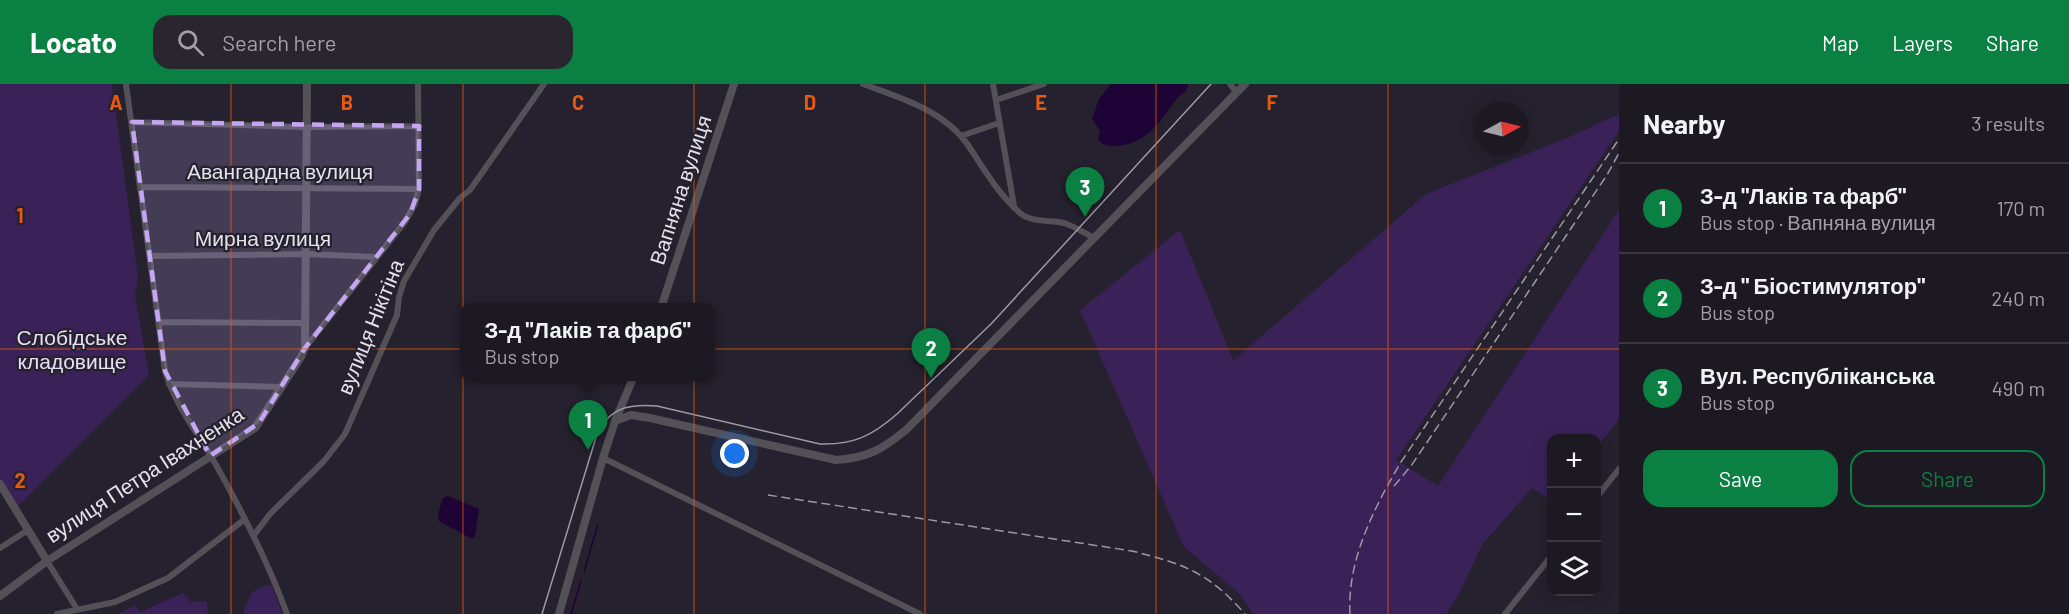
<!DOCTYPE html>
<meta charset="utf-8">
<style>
:root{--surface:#1c1922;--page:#29262f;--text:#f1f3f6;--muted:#a0a0a5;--line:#3a3840;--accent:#0b8043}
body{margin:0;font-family:Barlow,sans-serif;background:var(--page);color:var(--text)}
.controls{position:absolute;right:18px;bottom:18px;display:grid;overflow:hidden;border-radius:12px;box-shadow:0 3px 15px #0003}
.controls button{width:54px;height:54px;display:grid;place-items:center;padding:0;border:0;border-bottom:2px solid var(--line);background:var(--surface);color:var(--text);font:30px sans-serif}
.compass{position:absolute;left:1475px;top:18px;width:54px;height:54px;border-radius:50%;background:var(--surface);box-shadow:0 3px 15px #0003;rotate:83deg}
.you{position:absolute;left:735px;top:370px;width:21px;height:21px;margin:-15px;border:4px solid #fff;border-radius:50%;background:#1a73e8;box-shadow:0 0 0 9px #1a73e833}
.badge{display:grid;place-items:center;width:39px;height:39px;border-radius:50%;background:var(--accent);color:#fff;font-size:20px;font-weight:700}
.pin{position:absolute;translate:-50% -50px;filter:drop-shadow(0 2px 3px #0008)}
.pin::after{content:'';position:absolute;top:32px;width:21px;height:18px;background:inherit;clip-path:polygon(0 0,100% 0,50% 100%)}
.popup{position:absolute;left:460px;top:219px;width:255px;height:78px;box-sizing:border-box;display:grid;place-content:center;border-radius:12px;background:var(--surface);filter:drop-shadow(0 2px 4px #0005);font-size:20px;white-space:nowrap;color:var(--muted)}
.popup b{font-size:22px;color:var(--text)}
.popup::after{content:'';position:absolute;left:50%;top:100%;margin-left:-12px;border:12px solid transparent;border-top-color:var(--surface)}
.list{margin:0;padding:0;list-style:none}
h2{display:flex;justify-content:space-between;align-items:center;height:78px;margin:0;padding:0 24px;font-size:26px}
h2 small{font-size:20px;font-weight:400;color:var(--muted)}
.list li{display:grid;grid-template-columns:39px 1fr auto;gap:18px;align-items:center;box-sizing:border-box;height:90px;padding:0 24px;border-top:2px solid var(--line)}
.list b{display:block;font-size:22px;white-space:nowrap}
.list p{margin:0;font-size:20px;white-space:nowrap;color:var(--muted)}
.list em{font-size:20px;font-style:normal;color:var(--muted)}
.actions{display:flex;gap:12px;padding:18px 24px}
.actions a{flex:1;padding:14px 0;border:2px solid var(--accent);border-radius:18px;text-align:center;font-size:21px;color:var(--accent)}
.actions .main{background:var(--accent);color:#fff}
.icon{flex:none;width:33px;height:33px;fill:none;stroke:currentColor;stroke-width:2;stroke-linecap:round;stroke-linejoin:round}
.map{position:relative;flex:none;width:1619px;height:530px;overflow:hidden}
header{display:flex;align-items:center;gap:36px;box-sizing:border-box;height:84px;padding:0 30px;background:var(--accent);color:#fff}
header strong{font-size:28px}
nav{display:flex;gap:33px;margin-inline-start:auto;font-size:21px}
.search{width:420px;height:54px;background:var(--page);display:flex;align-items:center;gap:15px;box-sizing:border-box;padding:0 21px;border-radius:18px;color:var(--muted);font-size:22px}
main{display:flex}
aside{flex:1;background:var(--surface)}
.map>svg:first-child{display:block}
</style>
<header>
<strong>Locato</strong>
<div class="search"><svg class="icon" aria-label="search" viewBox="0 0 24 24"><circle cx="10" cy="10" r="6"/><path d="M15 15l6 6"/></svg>Search here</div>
<nav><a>Map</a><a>Layers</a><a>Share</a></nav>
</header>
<main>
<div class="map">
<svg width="1619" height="530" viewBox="0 0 1619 530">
<rect width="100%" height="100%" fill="#25212e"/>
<path fill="#3a2259" d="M 0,0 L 112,0 L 138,193 L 135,212 L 149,291 L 16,424 L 0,395 Z
M 1619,30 L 1619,47 L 1396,376 L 1438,402 L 1619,126 L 1619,335 L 1597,363 L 1596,354 L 1552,354 L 1551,417 L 1532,404 L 1482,461 L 1458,512 L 1446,530 L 1253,530 L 1240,510 L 1184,463 L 1080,226 L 1180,146 L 1234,278 L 1235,275 L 1426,110 L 1567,54 Z
M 272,501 L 282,530 L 243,530 C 249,512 251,503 272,501 Z
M 183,509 L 191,518 L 207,517 L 208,530 L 117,530 L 136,521 L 140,528 Z"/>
<path fill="#1d0336" d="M 1111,0 L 1188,0 L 1188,1 L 1186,7 C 1178,11 1175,18 1170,24 C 1157,42 1146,56 1124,61 C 1113,63 1106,63 1098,56 L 1100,47 L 1092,35 L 1099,15 Z
M 448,412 L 479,425 L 475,452 L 472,455 L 439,437 L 438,430 L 443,414 Z"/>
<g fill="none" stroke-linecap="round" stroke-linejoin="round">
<path stroke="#1d0336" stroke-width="1.5" d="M 584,488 L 598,440
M 571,530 L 581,497"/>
<path stroke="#535157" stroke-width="6" d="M 126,0 L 165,287 C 174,318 194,345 211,372 C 240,423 267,475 287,530
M 863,0 C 900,14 944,26 968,61 C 983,84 999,111 1020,129 C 1032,139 1050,136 1064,139 C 1074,142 1084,149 1093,153
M 993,0 L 1014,122
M 1230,0 L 1236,8
M 996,16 L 1044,0
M 132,38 L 306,43 L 419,42
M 961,52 L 999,39
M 140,103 L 419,105
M 150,172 L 306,170 L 376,173
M 159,238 L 305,239
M 305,264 L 405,138 L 415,120 L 419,105 L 418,0
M 169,300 L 282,303
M 603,374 L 920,530
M 1596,414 L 1619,385
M 254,451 L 270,430 L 324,377 L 345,350 L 397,231 L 399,213 L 404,197 L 434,146 L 460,114 L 470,106 L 544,0
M 0,464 L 28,446
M 47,477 L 77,525
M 57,530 L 115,518 L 168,494 L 245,435
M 1505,530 L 1552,471"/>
<path stroke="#535157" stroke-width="8" d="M 661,224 L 734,0
M 615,337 L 631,331 L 650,334 L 836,376 C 868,374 883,365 907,345 L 1245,0
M 0,400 L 47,477
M 0,512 L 47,477 L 255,344 L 301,273 L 305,264 L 307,0
M 559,530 L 603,374 L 615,337 L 634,292"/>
<path stroke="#9c99a3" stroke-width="1.5" d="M 542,530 L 597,350 C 610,323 629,320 657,322 L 820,360 C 853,361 872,352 897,330 L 991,240 L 1211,0"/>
<path stroke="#9c99a3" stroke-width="1.5" stroke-dasharray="9 4.5" stroke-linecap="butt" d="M 1394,402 L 1411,382 L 1607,91 L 1619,69
M 768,411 L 1132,467 C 1184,480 1208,488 1245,530
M 1350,530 C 1347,476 1374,424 1401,378 L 1619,55"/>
</g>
<path fill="#c3a7f2" fill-opacity="0.2" stroke="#c3a7f2" stroke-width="4.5" stroke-dasharray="12 8" stroke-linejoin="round" d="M 132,38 L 419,42 L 419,105 L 410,130 L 305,264 L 259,339 L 210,372 L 165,287 Z"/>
<path fill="none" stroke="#e8590c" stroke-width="1.5" stroke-opacity="0.55" d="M 231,0 L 231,530M 463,0 L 463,530M 694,0 L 694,530M 925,0 L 925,530M 1156,0 L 1156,530M 1388,0 L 1388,530M 0,265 L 1619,265"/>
<g text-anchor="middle" stroke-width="4.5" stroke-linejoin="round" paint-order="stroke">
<g font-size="21" fill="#e4e1ea" stroke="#25212e">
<text x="280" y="95">Авангардна вулиця</text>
<text transform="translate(681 106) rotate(-72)" y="7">Вапняна вулиця</text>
<text x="263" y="162">Мирна вулиця</text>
<text transform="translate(371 243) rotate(-68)" y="7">вулиця Нікітіна</text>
<text transform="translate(145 391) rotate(-33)" y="7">вулиця Петра Івахненка</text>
</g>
<g font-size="21" fill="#e7e0f5" stroke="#25212e">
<text x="72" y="261">Слобідське<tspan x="72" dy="24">кладовище</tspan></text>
</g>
</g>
<g font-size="20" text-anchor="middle" font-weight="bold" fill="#e8590c" stroke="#25212e" stroke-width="4.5" stroke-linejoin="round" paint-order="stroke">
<text x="116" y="26">A</text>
<text x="347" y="26">B</text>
<text x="578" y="26">C</text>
<text x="810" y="26">D</text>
<text x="1041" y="26">E</text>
<text x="1272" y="26">F</text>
<text x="20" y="139">1</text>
<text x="20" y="404">2</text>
</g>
</svg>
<div class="controls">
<button>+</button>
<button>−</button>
<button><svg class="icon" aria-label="layers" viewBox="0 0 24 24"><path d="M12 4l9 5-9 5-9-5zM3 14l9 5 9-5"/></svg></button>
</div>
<svg class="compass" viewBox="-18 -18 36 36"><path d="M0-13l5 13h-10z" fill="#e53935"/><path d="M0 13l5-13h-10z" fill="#a0a0a5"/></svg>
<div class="you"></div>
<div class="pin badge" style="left:588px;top:366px">1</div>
<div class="popup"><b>З-д &quot;Лаків та фарб&quot;</b>Bus stop</div>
<div class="pin badge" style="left:931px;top:294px">2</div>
<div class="pin badge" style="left:1085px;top:133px">3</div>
</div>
<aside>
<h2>Nearby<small>3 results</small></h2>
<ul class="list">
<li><span class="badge">1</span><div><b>З-д &quot;Лаків та фарб&quot;</b><p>Bus stop · Вапняна вулиця</p></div><em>170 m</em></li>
<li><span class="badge">2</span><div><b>З-д &quot; Біостимулятор&quot;</b><p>Bus stop</p></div><em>240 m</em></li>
<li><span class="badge">3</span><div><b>Вул. Республіканська</b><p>Bus stop</p></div><em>490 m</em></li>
</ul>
<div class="actions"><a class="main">Save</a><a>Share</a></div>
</aside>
</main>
